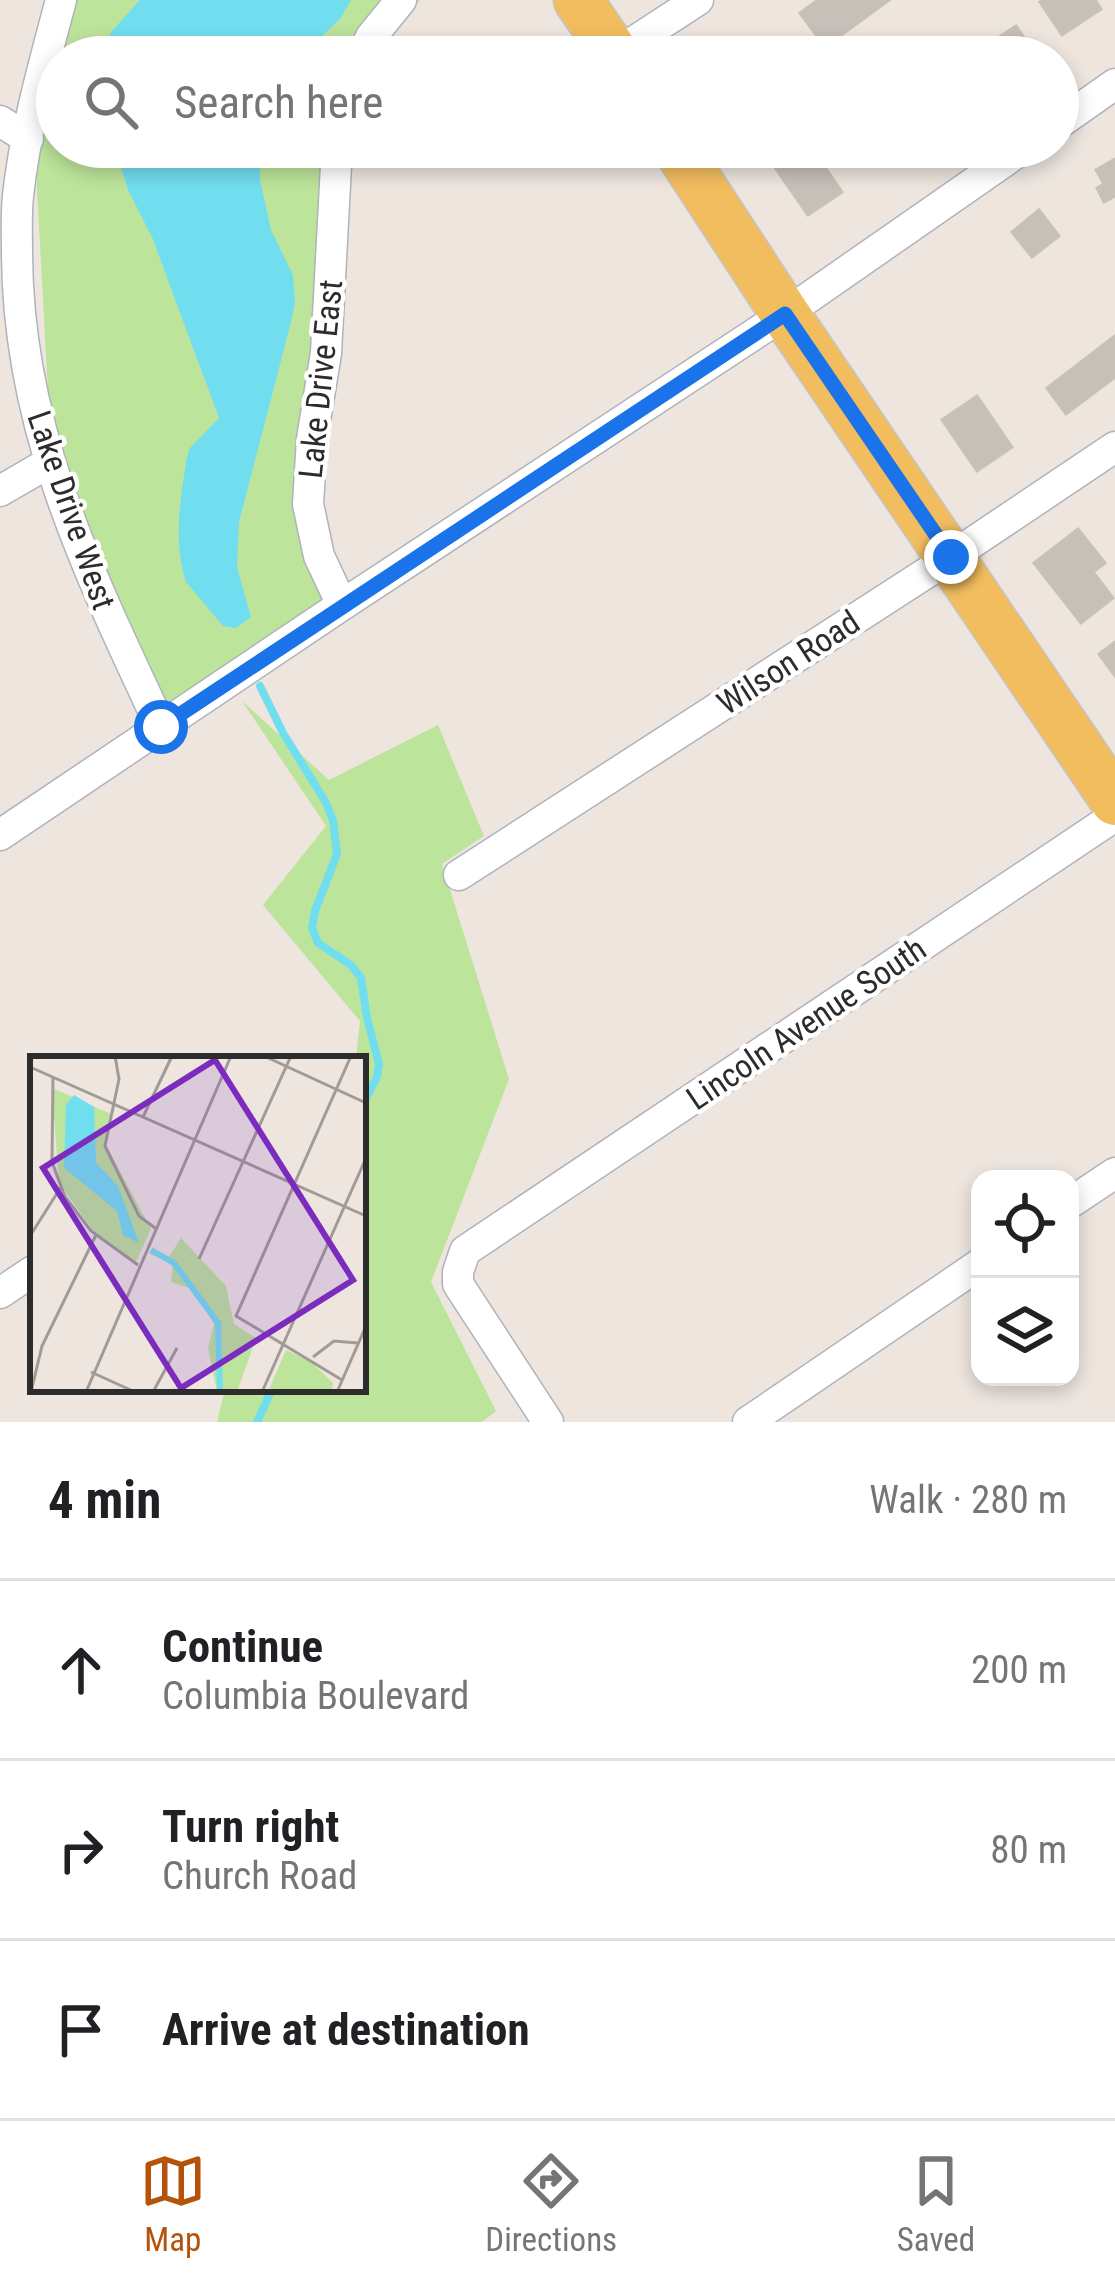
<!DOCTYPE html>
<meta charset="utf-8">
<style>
:root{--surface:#fff;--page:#f6f6f6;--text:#202124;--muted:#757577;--line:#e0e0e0;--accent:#b45309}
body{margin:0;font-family:"Roboto Condensed",sans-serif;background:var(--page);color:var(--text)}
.controls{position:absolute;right:36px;bottom:36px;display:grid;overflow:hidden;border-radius:24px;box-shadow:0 6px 18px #0003}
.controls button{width:108px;height:108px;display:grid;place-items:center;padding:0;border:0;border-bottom:3px solid var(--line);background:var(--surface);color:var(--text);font:60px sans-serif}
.stop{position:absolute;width:36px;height:36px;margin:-27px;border:9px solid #1a73e8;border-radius:50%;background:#fff}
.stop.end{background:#1a73e8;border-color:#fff;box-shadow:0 3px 12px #0008}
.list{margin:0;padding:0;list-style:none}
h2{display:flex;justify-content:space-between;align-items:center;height:156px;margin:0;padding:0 48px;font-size:51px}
h2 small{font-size:39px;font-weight:400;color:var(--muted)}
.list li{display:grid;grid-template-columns:78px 1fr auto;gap:36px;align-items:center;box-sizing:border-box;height:180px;padding:0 48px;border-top:3px solid var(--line)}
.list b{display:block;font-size:45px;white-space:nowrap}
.list p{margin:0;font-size:39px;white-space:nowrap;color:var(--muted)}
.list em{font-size:39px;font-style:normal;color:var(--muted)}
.icon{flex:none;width:66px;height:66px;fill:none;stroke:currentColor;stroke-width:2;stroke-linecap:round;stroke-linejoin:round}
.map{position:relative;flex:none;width:1115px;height:1422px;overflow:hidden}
.search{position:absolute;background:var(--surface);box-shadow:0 6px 18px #0003;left:36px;right:36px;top:36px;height:132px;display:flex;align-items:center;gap:30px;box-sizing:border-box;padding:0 42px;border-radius:66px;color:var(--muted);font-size:45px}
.sheet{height:696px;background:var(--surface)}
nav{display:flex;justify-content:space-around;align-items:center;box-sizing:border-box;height:168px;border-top:3px solid var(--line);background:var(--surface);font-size:33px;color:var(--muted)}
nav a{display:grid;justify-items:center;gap:6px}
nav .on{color:var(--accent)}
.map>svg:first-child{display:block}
</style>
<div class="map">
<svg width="1115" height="1422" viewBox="0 0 1115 1422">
<rect width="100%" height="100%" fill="#ede5de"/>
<path fill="#bde49b" d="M 73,0 L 420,0 L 364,57 L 57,57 L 57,147 L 347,147 L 302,489 L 324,600 L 150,716 L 52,466 L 33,115 Z
M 242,701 L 329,780 L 438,725 L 484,836 L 442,864 L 509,1079 L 431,1282 L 496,1411 L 482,1422 L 217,1422 L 225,1389 L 363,1389 L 363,1059 L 356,1059 L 360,1021 L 263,905 L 326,826 Z"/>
<path fill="#71def0" d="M 140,0 L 351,0 L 340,19 L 300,57 L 100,57 L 112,31 Z
M 115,147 L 259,147 L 260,180 L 271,230 L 293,275 L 295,302 L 291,322 L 239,522 L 237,567 L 251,617 L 236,628 L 223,626 L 186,582 C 173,540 180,500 187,457 L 190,448 L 219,418 L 152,237 L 128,190 Z"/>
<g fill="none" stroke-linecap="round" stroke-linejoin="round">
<path stroke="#71def0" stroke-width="8" d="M 260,686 L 283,733 L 325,801 L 333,820 L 337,854 L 315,911 L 312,928 L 318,943 L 351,965 L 361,978 L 367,1018 L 379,1064 L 377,1077 L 363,1104
M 363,1214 L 363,1240
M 257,1422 L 272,1389"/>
</g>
<path fill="#c6c0b9" stroke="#c9c1b7" stroke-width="3" d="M 818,0 L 889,0 L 825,47 L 800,13 Z
M 1044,0 L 1095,0 L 1101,9 L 1062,35 L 1040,2 Z
M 1016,26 L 1036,55 L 994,57 L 986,46 Z
M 747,42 L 758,57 L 726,57 Z
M 765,147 L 811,147 L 842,192 L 808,215 L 762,149 Z
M 1115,159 L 1115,196 L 1104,202 L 1097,188 L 1104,184 L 1096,170 Z
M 1039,210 L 1059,236 L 1032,257 L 1012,232 Z
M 1115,336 L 1115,377 L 1066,414 L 1047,388 Z
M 977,396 L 1012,447 L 977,471 L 942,420 Z
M 1078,529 L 1105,563 L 1093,572 L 1113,598 L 1081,623 L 1034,563 Z
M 1115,642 L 1115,676 L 1099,654 Z"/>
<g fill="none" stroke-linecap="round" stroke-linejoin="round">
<g stroke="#aeb3bc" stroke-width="33">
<path id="minor" d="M 61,0 C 44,64 25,130 18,196 C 16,214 17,233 17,251 C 17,428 88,571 161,727
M 615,54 L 698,0
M 361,57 L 371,37 L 401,0
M 0,121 L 28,139
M 1058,124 L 1115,84
M 337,147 L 326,353 L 312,439 L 308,504 L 319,556 L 342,605
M 0,491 L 50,462
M 0,835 L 342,605 L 785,314 L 1025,147
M 459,875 L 951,557 L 1115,447
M 1070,1203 L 1115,1173
M 0,1293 L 33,1271
M 548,1422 L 458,1284 L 458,1272 L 465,1251 L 1115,816
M 748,1422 L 980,1264"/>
</g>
<g stroke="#c4c4c4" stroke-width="51">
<path id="primary" d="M 578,0 L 617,57
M 676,147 L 785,314 L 1115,801"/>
</g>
<use href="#minor" stroke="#fff" stroke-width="30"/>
<use href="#primary" stroke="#f2bd5f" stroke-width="48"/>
</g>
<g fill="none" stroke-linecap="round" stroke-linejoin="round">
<path stroke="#1a73e8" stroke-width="15" d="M 161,727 L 785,314 L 951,557"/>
</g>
<g text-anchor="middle" stroke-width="9" stroke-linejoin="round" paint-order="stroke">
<g font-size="33" fill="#2c2c2c" stroke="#fff">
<text transform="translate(320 379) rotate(-84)" y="12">Lake Drive East</text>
<text transform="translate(72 510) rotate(71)" y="12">Lake Drive West</text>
<text transform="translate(788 662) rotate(-33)" y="12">Wilson Road</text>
<text transform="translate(806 1023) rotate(-34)" y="12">Lincoln Avenue South</text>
</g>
</g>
<g transform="translate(30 1056)">
<rect width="336" height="336" fill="#ede5de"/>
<path d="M 22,32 L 81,58 L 75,87 L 121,173 L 105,208 L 66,179 L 29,127 ZM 151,182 L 196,230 L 204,268 L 226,282 L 207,336 L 187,336 L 178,292 L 184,268 L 168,235 L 141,226 L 143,208 L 118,197 L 139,201 ZM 256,294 L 281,306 L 303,327 L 301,336 L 238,336 Z" fill="#bde49b"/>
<path d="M 44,39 L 64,51 L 66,107 L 88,130 L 109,187 L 93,179 L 87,155 L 34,112 L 36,49 Z" fill="#71def0"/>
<path fill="none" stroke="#71def0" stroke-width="6" d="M 121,194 L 144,207 L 188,267 L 190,336"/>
<path fill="none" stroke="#a09b97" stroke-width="3" d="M 85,0 L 89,23 L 75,90 L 109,160 L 125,172M 234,0 L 336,47M 0,11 L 336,160M 23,21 L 22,106 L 35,141 L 61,175 L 108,209M 113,61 L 142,0M 0,180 L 31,131M 169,203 L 261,0M 283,301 L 304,285 L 328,287M 61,316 L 105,336M 312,324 L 206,260 L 321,0M 1,336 L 12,290 L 66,179M 56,336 L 201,0M 123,336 L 147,292M 232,336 L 336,102M 307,336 L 336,270"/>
<path fill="#7b2cbf" fill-opacity="0.15" stroke="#7b2cbf" stroke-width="6" d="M 185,4 L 323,224 L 151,332 L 13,112 Z"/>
<rect width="336" height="336" fill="none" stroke="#2c2c2c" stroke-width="6"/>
</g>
</svg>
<div class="controls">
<button><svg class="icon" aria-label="locate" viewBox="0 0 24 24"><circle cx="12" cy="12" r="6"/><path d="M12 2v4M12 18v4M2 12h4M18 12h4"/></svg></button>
<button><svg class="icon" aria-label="layers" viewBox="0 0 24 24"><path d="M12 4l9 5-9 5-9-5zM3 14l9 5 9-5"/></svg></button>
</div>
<div class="stop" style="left:161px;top:727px"></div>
<div class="stop end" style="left:951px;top:557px"></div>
<div class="search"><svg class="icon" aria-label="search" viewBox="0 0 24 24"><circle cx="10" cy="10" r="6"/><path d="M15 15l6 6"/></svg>Search here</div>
</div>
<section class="sheet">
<h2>4 min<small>Walk · 280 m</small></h2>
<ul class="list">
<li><svg class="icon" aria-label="ahead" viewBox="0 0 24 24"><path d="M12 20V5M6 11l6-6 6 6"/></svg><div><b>Continue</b><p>Columbia Boulevard</p></div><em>200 m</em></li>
<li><svg class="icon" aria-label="right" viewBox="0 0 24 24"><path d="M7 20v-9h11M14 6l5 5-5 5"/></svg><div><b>Turn right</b><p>Church Road</p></div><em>80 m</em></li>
<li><svg class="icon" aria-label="arrive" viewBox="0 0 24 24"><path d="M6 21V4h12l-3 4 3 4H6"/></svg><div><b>Arrive at destination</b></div></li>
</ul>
</section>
<nav>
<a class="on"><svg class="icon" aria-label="map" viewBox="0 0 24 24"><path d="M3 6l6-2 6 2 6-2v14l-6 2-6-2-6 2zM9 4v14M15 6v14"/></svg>Map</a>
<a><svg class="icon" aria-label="directions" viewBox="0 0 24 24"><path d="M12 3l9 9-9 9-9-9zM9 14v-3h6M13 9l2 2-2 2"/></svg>Directions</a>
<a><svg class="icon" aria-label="saved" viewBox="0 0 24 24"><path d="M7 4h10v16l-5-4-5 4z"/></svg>Saved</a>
</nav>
